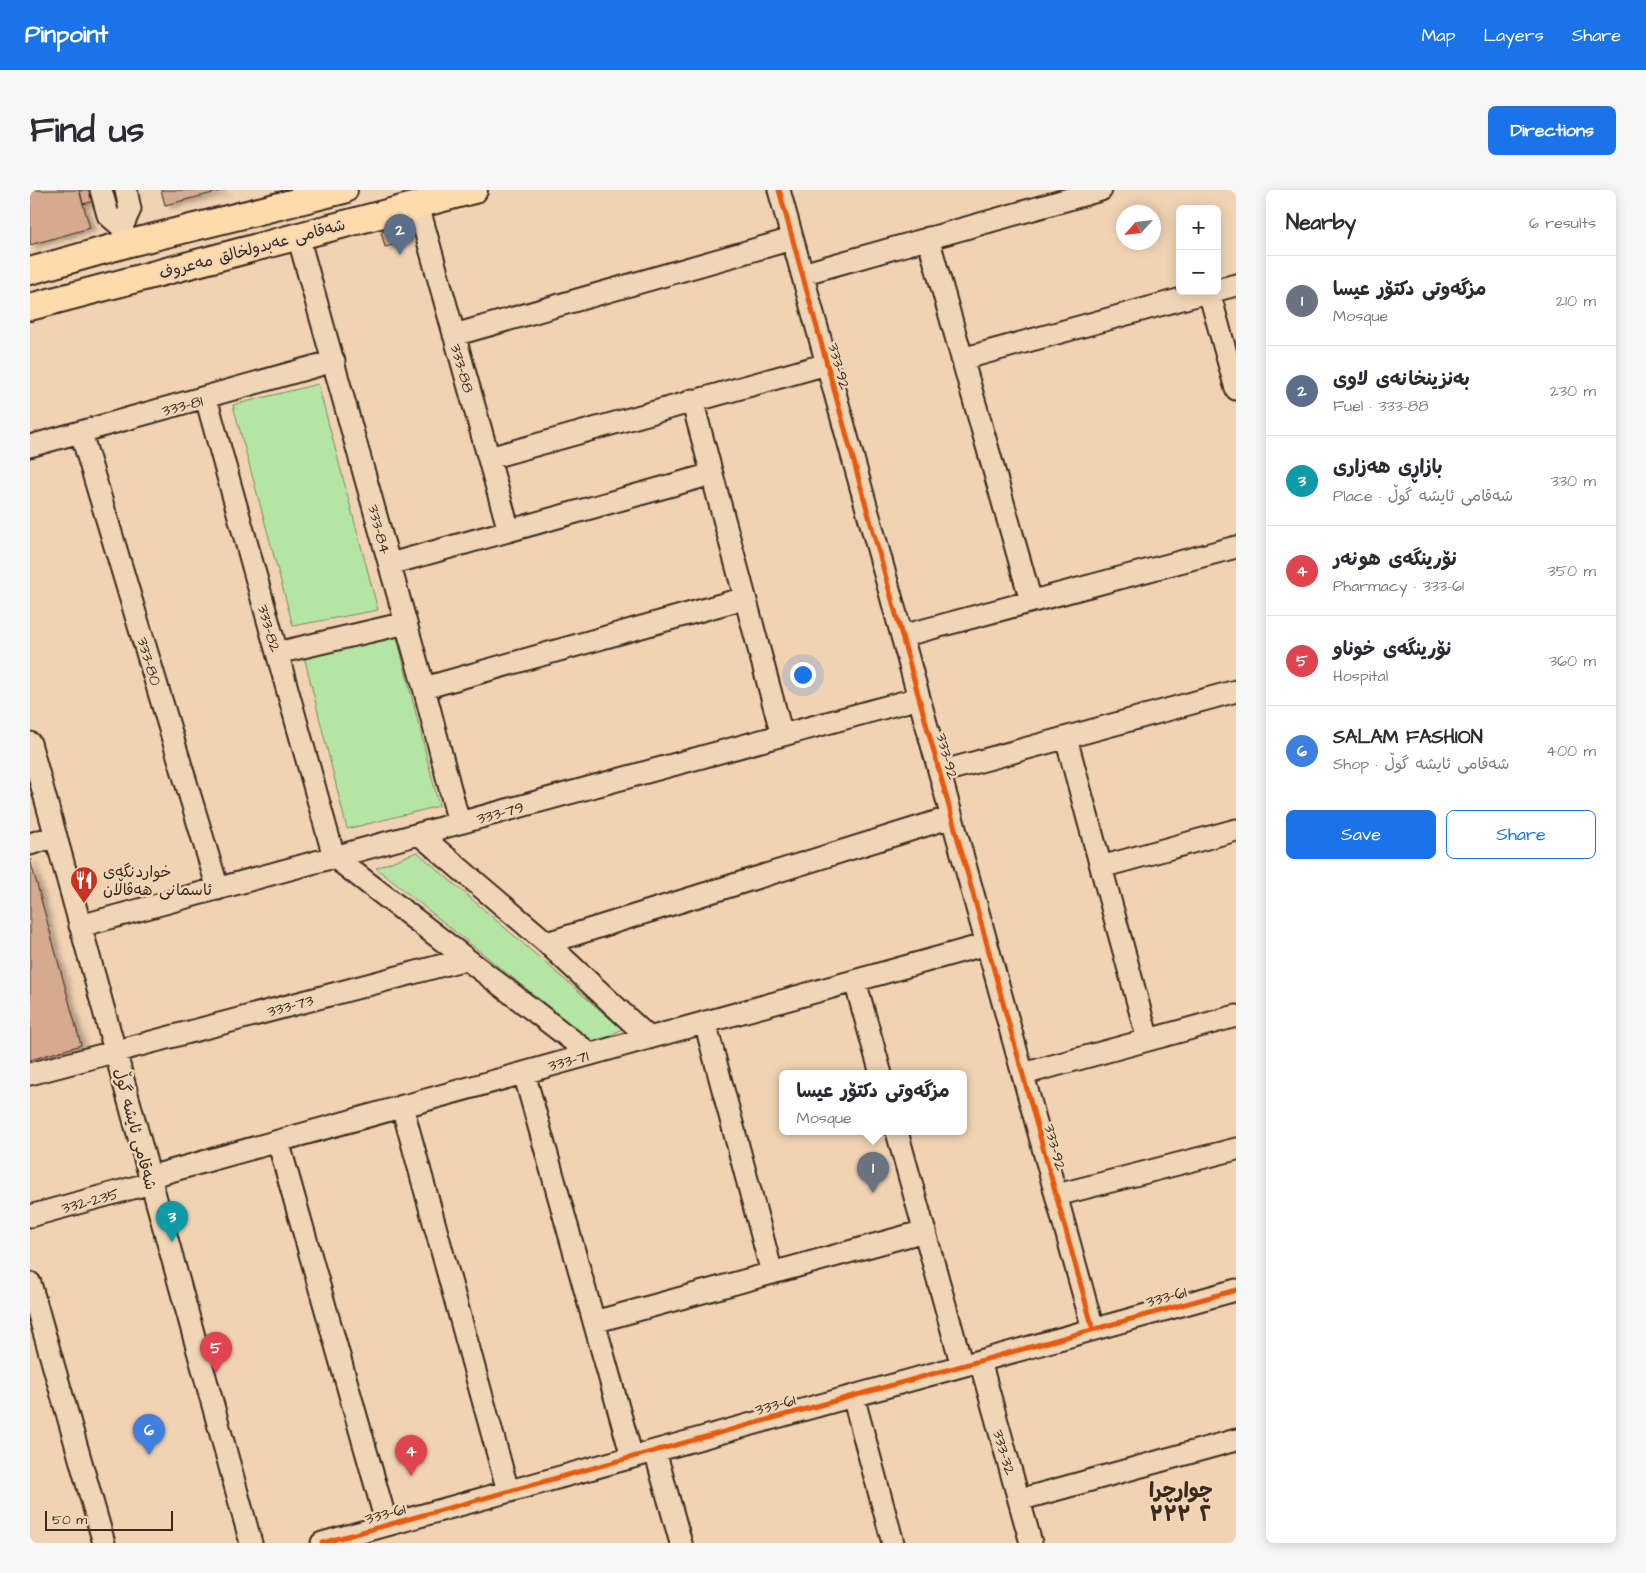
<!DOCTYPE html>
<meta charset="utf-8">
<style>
:root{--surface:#fff;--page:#f7f7f7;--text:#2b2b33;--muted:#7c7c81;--line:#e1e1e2;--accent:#1a73e8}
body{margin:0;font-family:"Architects Daughter","Playpen Sans Arabic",sans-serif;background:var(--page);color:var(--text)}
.controls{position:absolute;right:15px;top:15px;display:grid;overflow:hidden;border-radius:8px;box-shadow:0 2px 12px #0003}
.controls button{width:45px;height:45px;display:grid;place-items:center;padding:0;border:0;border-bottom:1px solid var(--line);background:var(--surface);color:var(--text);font:25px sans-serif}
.compass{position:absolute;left:1086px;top:15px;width:45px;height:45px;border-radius:50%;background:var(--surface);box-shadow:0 2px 12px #0003;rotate:243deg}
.scale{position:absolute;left:15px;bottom:12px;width:128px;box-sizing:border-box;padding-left:5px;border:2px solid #3b2a1e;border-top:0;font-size:14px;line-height:18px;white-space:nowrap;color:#3b2a1e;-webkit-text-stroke:4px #f0d6b7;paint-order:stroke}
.you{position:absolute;left:772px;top:484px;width:18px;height:18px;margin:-12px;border:4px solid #fff;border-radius:50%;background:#1a73e8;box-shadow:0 0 0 8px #1a73e833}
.badge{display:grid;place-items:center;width:32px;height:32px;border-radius:50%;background:var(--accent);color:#fff;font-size:16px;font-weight:700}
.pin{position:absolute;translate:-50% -41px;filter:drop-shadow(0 1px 2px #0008)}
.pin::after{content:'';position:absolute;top:26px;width:18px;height:15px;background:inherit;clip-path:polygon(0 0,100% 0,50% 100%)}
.popup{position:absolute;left:749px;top:880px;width:188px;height:65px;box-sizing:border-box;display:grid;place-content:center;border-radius:8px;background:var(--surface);filter:drop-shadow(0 1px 4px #0005);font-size:16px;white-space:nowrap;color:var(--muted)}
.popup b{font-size:19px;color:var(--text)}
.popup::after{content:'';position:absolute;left:50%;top:100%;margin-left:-10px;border:10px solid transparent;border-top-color:var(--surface)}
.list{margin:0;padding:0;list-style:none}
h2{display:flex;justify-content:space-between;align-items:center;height:65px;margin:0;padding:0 20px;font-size:21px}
h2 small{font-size:16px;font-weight:400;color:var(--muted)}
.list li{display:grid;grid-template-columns:32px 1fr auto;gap:15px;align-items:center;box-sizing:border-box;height:90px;padding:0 20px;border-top:1px solid var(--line)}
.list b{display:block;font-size:19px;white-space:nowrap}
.list p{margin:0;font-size:16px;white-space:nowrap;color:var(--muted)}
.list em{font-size:16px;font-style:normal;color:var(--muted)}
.actions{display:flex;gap:10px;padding:15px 20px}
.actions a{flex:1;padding:11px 0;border:1px solid var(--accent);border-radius:8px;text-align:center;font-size:18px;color:var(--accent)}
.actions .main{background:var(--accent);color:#fff}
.map{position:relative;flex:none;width:1206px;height:1353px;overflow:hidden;border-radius:8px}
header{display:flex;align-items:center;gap:30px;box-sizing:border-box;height:70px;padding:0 25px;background:var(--accent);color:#fff}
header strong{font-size:24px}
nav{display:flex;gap:28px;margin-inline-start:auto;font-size:18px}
.intro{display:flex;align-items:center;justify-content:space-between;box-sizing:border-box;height:120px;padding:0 30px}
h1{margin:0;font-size:35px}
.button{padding:12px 22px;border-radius:8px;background:var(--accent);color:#fff;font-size:18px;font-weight:700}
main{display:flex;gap:30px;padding:0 30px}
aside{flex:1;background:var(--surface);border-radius:8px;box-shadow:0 2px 12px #0003}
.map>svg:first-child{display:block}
</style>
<header>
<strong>Pinpoint</strong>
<nav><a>Map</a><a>Layers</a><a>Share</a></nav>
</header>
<div class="intro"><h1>Find us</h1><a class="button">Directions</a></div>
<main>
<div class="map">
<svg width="1206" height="1353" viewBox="0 0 1206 1353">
<defs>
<filter id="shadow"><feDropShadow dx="5.5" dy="3" stdDeviation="2.5" flood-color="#0004"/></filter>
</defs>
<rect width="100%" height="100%" fill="#f1d3b4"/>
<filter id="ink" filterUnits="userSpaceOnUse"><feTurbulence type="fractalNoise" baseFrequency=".02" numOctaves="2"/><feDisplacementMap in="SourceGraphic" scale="10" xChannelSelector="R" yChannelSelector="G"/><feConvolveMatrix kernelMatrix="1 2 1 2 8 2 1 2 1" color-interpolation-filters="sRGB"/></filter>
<g filter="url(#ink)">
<path fill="#b5e5a5" stroke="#788862" d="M 288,194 L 348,420 L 263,436 L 203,215 Z
M 366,444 L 409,616 L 317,639 L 274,466 Z
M 387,662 L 592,839 L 565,854 L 346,678 Z"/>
<path fill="#d5aa8e" stroke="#3b2a1e" filter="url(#shadow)" d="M 0,0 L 49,0 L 60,38 L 0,55 Z
M 53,0 L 107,0 L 53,14 L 50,1 Z
M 131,0 L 195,0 L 135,15 Z
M 376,36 L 380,50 L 355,57 L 351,42 Z
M 0,669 L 51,855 L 0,870 Z"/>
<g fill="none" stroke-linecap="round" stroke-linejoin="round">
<g stroke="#3b2a1e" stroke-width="25">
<path id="minor" d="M 71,0 L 78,25 L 92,37
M 749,0 L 1063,1139
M 388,15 L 479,341
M 268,46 L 394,498 L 429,633
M 898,48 L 1001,411
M 96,54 L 92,37 L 100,19 L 96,0
M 772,84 L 1071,0
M 1187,100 L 1206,95
M 1179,102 L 1206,199
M 424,145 L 762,49
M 932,169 L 1181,101
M 176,208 L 304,667 L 560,864
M 662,210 L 752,545
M 51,243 L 188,699
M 0,256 L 304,171
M 459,268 L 797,174
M 360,374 L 682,284
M 872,446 L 1206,357
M 247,463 L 376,433
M 394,498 L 715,408
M 1036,548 L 1118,850
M 0,553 L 221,1353
M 910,582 L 1206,501
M 389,644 L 517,753 L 619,848
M 0,654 L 26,646
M 1071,677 L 1206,640
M 50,736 L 889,508
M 517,753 L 922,627
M 825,791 L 851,884
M 675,832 L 742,1083
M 494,883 L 602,1267
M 0,884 L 436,769
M 993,884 L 1206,826
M 372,916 L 478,1301
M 867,942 L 932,1176
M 248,951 L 357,1335
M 119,987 L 957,754
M 1027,1005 L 1206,959
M 0,1026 L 121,993
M 0,1093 L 74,1353
M 564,1132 L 895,1041
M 950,1171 L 1001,1353
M 823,1206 L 863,1353
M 625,1261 L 651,1353
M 989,1310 L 1206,1250
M 292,1353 L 1206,1100"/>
</g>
<g stroke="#3b2a1e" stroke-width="30">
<path id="major" d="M 0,81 L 96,54 L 314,0
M 0,117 L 444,0"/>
</g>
<use href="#minor" stroke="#f0d6b7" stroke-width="21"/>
<use href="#major" stroke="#fedbac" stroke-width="26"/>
<g stroke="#f0d6b7" stroke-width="8">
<path id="cycleway" d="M 749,0 L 1063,1139
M 292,1353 L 1206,1100"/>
</g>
<use href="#cycleway" stroke="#e8590c" stroke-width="5"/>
</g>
</g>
<defs>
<g id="restaurant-pin" transform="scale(1.4375)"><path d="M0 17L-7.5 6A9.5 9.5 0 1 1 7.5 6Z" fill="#c8321e" stroke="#f0d6b7"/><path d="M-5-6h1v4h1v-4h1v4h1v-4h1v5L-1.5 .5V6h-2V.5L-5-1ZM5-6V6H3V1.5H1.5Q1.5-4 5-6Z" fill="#fff"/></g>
</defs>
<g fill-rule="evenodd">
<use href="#restaurant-pin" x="54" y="690"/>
</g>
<g text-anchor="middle" stroke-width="5" stroke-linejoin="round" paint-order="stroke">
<g font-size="16" fill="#3b2a1e" stroke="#f0d6b7">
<text transform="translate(222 58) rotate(-15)" y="6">شەقامی عەبدولخالق مەعروف</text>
<text transform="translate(810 176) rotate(75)" y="6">333-92</text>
<text transform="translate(433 178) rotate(74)" y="6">333-88</text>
<text transform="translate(152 215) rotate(-15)" y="6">333-81</text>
<text transform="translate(350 339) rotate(75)" y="6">333-84</text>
<text transform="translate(240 438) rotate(74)" y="6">333-82</text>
<text transform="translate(120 471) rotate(73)" y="6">333-80</text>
<text transform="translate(918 566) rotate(75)" y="6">333-92</text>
<text transform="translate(470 622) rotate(-15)" y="6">333-79</text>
<text transform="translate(260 815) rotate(-15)" y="6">333-73</text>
<text transform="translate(538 870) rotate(-15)" y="6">333-71</text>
<text transform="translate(106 939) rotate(75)" y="6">شەقامی ئایشە گوڵ</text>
<text transform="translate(1026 957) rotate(75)" y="6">333-92</text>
<text transform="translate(60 1010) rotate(-15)" y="6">332-235</text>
<text transform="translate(1136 1106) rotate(-15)" y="6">333-61</text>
<text transform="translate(745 1214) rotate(-15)" y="6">333-61</text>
<text transform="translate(975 1262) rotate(74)" y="6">333-32</text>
<text transform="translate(355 1323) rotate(-15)" y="6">333-61</text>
</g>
<g font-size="16" fill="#3b2a1e" stroke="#f0d6b7" text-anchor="start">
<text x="73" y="687">خواردنگەی<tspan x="73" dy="18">ئاسمانی هەڤاڵان</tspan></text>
</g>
<g font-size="21" font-weight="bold" fill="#3b2a1e" stroke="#f0d6b7">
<text x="1151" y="1307">چوارچرا<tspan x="1151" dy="24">٢ ٣٣٣</tspan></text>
</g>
</g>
</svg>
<div class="controls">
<button>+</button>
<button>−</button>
</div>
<svg class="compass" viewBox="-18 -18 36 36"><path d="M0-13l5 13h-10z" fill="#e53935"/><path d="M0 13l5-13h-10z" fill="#7c7c81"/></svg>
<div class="scale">50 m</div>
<div class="you"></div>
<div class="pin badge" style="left:843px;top:1003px;background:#6b7280">1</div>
<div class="popup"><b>مزگەوتی دکتۆر عیسا</b>Mosque</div>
<div class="pin badge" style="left:370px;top:65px;background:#5c6f8a">2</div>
<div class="pin badge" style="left:142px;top:1052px;background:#0f9aa8">3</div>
<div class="pin badge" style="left:381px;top:1286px;background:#e0444e">4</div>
<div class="pin badge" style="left:186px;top:1183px;background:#e0444e">5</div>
<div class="pin badge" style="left:119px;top:1265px;background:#3f7fe0">6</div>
</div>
<aside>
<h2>Nearby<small>6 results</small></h2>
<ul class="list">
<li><span class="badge" style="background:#6b7280">1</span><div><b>مزگەوتی دکتۆر عیسا</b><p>Mosque</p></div><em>210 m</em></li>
<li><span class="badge" style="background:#5c6f8a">2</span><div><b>بەنزینخانەی لاوی</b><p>Fuel · 333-88</p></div><em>230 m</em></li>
<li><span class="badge" style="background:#0f9aa8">3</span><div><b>بازاڕی هەزاری</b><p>Place · شەقامی ئایشە گوڵ</p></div><em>330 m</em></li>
<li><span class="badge" style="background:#e0444e">4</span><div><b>نۆرینگەی هونەر</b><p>Pharmacy · 333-61</p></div><em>350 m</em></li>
<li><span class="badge" style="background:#e0444e">5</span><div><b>نۆرینگەی خوناو</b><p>Hospital</p></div><em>360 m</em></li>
<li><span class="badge" style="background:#3f7fe0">6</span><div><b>SALAM FASHION</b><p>Shop · شەقامی ئایشە گوڵ</p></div><em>400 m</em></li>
</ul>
<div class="actions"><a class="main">Save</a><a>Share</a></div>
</aside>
</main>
